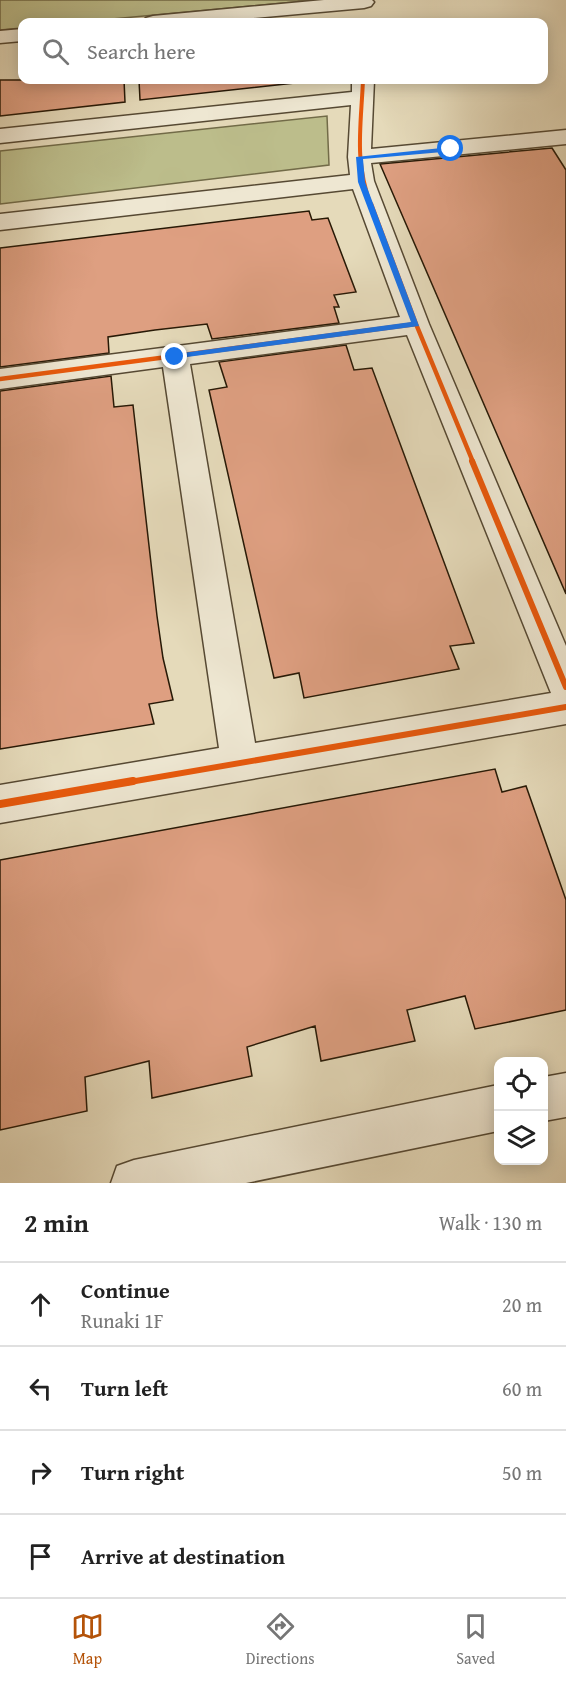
<!DOCTYPE html>
<meta charset="utf-8">
<style>
:root{--surface:#fff;--page:#f2f2f2;--text:#222;--muted:#767676;--line:#e0e0e0;--accent:#b45309}
body{margin:0;font-family:"Gentium Book Plus",serif;background:var(--page);color:var(--text)}
.controls{position:absolute;right:18px;bottom:18px;display:grid;overflow:hidden;border-radius:12px;box-shadow:0 3px 15px #0003}
.controls button{width:54px;height:54px;display:grid;place-items:center;padding:0;border:0;border-bottom:2px solid var(--line);background:var(--surface);color:var(--text);font:30px sans-serif}
.stop{position:absolute;width:18px;height:18px;margin:-14px;border:4px solid #1a73e8;border-radius:50%;background:#fff}
.stop.end{background:#1a73e8;border-color:#fff;box-shadow:0 2px 6px #0008}
.list{margin:0;padding:0;list-style:none}
h2{display:flex;justify-content:space-between;align-items:center;height:78px;margin:0;padding:0 24px;font-size:26px}
h2 small{font-size:20px;font-weight:400;color:var(--muted)}
.list li{display:grid;grid-template-columns:39px 1fr auto;gap:18px;align-items:center;box-sizing:border-box;height:84px;padding:0 24px;border-top:2px solid var(--line)}
.list b{display:block;font-size:22px;white-space:nowrap}
.list p{margin:0;font-size:20px;white-space:nowrap;color:var(--muted)}
.list em{font-size:20px;font-style:normal;color:var(--muted)}
.icon{flex:none;width:33px;height:33px;fill:none;stroke:currentColor;stroke-width:2;stroke-linecap:round;stroke-linejoin:round}
.map{position:relative;flex:none;width:566px;height:1183px;overflow:hidden}
.search{position:absolute;background:var(--surface);box-shadow:0 3px 15px #0003;left:18px;right:18px;top:18px;height:66px;display:flex;align-items:center;gap:15px;box-sizing:border-box;padding:0 21px;border-radius:12px;color:var(--muted);font-size:22px}
.sheet{height:414px;background:var(--surface)}
nav{display:flex;justify-content:space-around;align-items:center;box-sizing:border-box;height:84px;border-top:2px solid var(--line);background:var(--surface);font-size:16px;color:var(--muted)}
nav a{display:grid;justify-items:center;gap:3px}
nav .on{color:var(--accent)}
.map>svg:first-child{display:block}
</style>
<div class="map">
<svg width="566" height="1183" viewBox="0 0 566 1183">
<rect width="100%" height="100%" fill="#e5daba"/>
<filter id="stains"><feTurbulence type="fractalNoise" baseFrequency=".00333" numOctaves="4"/><feColorMatrix values="0 0 0 0 .2 0 0 0 0 .09 0 0 0 0 .02 0 0 0 .5 -.17"/></filter>
<radialGradient id="worn" r=".72"><stop offset=".6" stop-color="#630" stop-opacity="0"/><stop offset="1" stop-color="#630" stop-opacity=".3"/></radialGradient>
<path fill="#bcbd8b" stroke="#726b48" stroke-width="1.5" d="M 0,0 L 315,0 L 80,22 L 22,22 L 22,28 L 0,30 Z
M 327,116 L 329,165 L 0,204 L 0,151 Z"/>
<path fill="#de9f81" stroke="#271906" stroke-width="1.5" d="M 0,80 L 124,80 L 125,102 L 0,116 Z
M 139,80 L 302,80 L 303,82 L 140,100 Z
M 552,148 L 566,170 L 566,594 L 380,164 Z
M 309,211 L 312,220 L 328,218 L 356,292 L 334,295 L 339,307 L 334,307 L 339,323 L 212,339 L 207,324 L 155,330 L 108,337 L 109,353 L 0,367 L 0,248 Z
M 346,345 L 354,370 L 372,368 L 474,643 L 450,646 L 459,669 L 304,698 L 299,673 L 274,678 L 209,390 L 227,387 L 219,362 Z
M 111,376 L 114,407 L 133,405 L 157,616 L 163,658 L 173,700 L 149,704 L 154,724 L 0,749 L 0,391 Z
M 495,769 L 502,792 L 526,786 L 566,900 L 566,1010 L 475,1029 L 465,996 L 407,1010 L 415,1041 L 321,1061 L 315,1026 L 247,1047 L 252,1076 L 152,1098 L 149,1061 L 85,1077 L 87,1111 L 0,1130 L 0,860 Z"/>
<g fill="none" stroke-linecap="round" stroke-linejoin="round">
<g stroke="#564933" stroke-width="3">
<path id="minor" d="M 324,0 L 372,0 L 374,2 L 371,6 L 364,8 L 210,22 L 143,22 L 146,18 L 153,16 Z
M 22,29 L 22,41 L 0,43 L 0,31 Z
M 352,80 L 374,80 L 371,149 L 566,130 L 566,144 L 371,163 L 374,181 L 429,324 L 566,646 L 566,724 L 0,823 L 0,785 L 219,748 L 163,367 L 0,389 L 0,369 L 400,317 L 353,189 L 0,230 L 0,214 L 350,175 L 348,157 L 351,105 L 0,143 L 0,129 L 352,92 ZM 407,335 L 551,693 L 255,743 L 190,364 Z
M 566,1073 L 566,1117 L 544,1121 L 544,1077 Z
M 498,1085 L 498,1131 L 246,1183 L 111,1183 L 117,1166 L 134,1160 Z"/>
</g>
<use href="#minor" fill="#eee7d2" fill-rule="evenodd"/>
<g stroke="#eee7d2" stroke-width="6">
<path id="cycleway-far3" d="M 363,80 C 361,127 354,160 371,206"/>
</g>
<g stroke="#eee7d2" stroke-width="8">
<path id="cycleway-far2" d="M 371,204 L 416,324 L 473,462
M 0,379 L 416,324"/>
</g>
<g stroke="#eee7d2" stroke-width="10">
<path id="cycleway-far1" d="M 472,461 L 566,687
M 124,783 L 566,707"/>
</g>
<g stroke="#eee7d2" stroke-width="11">
<path id="cycleway" d="M 0,804 L 133,781"/>
</g>
<use href="#cycleway-far3" stroke="#e8590c" stroke-width="4"/>
<use href="#cycleway-far2" stroke="#e8590c" stroke-width="4.5"/>
<use href="#cycleway-far1" stroke="#e8590c" stroke-width="6"/>
<use href="#cycleway" stroke="#e8590c" stroke-width="8"/>
</g>
<path fill="#1a73e8" d="M 451,147 L 454,151 L 363,159 L 365,182 L 419,326 L 172,359 L 171,357 L 175,354 L 411,322 L 358,182 L 356,157 Z"/>
<rect width="100%" height="100%" filter="url(#stains)"/>
<rect width="100%" height="100%" fill="url(#worn)"/>
</svg>
<div class="controls">
<button><svg class="icon" aria-label="locate" viewBox="0 0 24 24"><circle cx="12" cy="12" r="6"/><path d="M12 2v4M12 18v4M2 12h4M18 12h4"/></svg></button>
<button><svg class="icon" aria-label="layers" viewBox="0 0 24 24"><path d="M12 4l9 5-9 5-9-5zM3 14l9 5 9-5"/></svg></button>
</div>
<div class="stop" style="left:451px;top:149px"></div>
<div class="stop end" style="left:175px;top:357px"></div>
<div class="search"><svg class="icon" aria-label="search" viewBox="0 0 24 24"><circle cx="10" cy="10" r="6"/><path d="M15 15l6 6"/></svg>Search here</div>
</div>
<section class="sheet">
<h2>2 min<small>Walk · 130 m</small></h2>
<ul class="list">
<li><svg class="icon" aria-label="ahead" viewBox="0 0 24 24"><path d="M12 20V5M6 11l6-6 6 6"/></svg><div><b>Continue</b><p>Runaki 1F</p></div><em>20 m</em></li>
<li><svg class="icon" aria-label="left" viewBox="0 0 24 24"><path d="M17 20v-9H6M10 6l-5 5 5 5"/></svg><div><b>Turn left</b></div><em>60 m</em></li>
<li><svg class="icon" aria-label="right" viewBox="0 0 24 24"><path d="M7 20v-9h11M14 6l5 5-5 5"/></svg><div><b>Turn right</b></div><em>50 m</em></li>
<li><svg class="icon" aria-label="arrive" viewBox="0 0 24 24"><path d="M6 21V4h12l-3 4 3 4H6"/></svg><div><b>Arrive at destination</b></div></li>
</ul>
</section>
<nav>
<a class="on"><svg class="icon" aria-label="map" viewBox="0 0 24 24"><path d="M3 6l6-2 6 2 6-2v14l-6 2-6-2-6 2zM9 4v14M15 6v14"/></svg>Map</a>
<a><svg class="icon" aria-label="directions" viewBox="0 0 24 24"><path d="M12 3l9 9-9 9-9-9zM9 14v-3h6M13 9l2 2-2 2"/></svg>Directions</a>
<a><svg class="icon" aria-label="saved" viewBox="0 0 24 24"><path d="M7 4h10v16l-5-4-5 4z"/></svg>Saved</a>
</nav>
